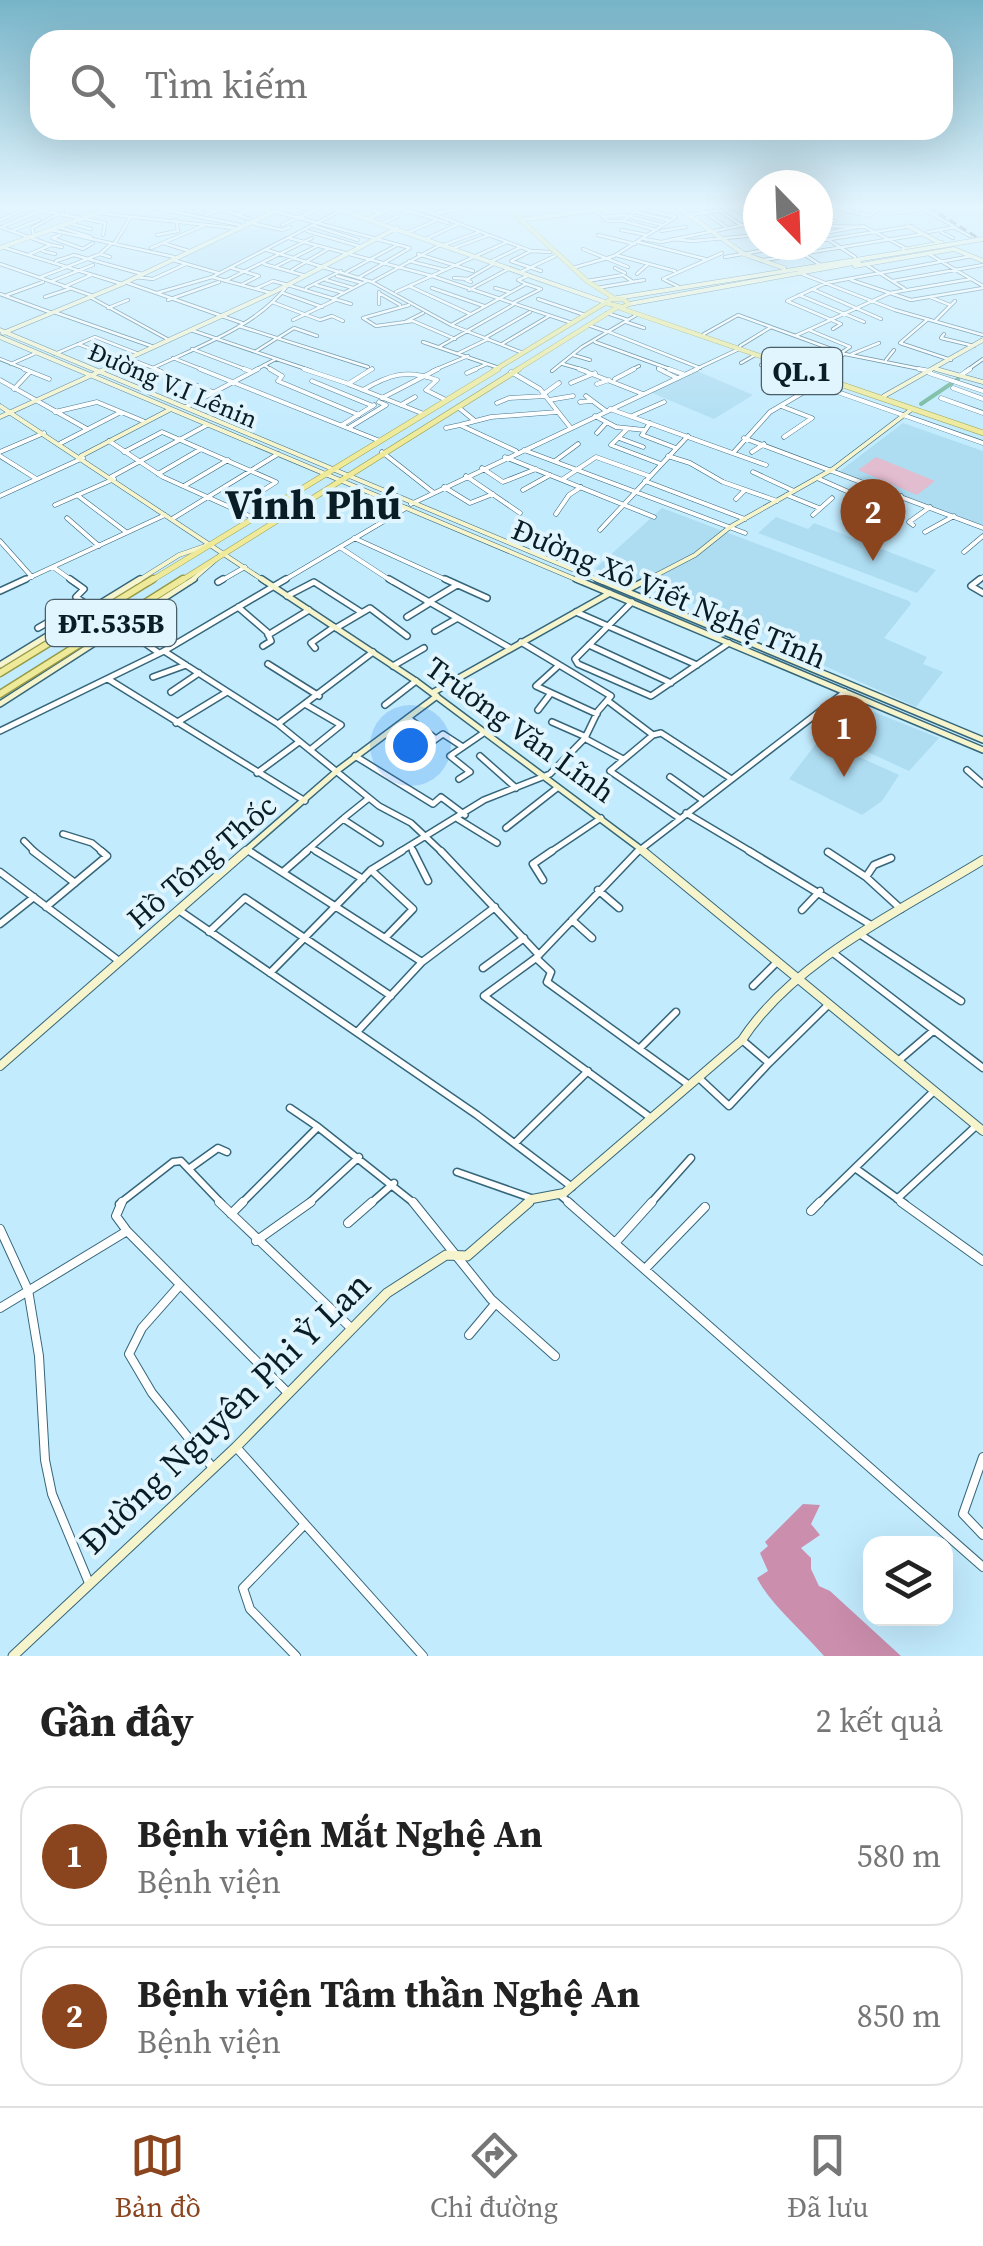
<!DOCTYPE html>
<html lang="vi">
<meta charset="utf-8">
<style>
:root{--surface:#fff;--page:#f6f6f6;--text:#222;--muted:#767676;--line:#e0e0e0;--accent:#8b451e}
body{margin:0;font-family:"Source Serif 4",serif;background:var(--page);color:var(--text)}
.controls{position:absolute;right:30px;bottom:30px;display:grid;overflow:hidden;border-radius:20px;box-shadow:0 10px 40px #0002}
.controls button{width:90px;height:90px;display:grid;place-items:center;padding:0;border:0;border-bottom:2px solid var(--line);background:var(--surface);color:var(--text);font:50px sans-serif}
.compass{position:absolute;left:743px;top:170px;width:90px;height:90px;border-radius:50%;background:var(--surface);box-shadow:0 10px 40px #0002;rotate:157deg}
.you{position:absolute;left:410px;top:745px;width:35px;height:35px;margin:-25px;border:8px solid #fff;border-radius:50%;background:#1a73e8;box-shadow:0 0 0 15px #1a73e833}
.badge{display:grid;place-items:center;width:65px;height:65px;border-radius:50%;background:var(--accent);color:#fff;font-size:32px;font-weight:700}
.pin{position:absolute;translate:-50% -82px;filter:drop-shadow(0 2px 5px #0008)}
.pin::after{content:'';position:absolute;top:52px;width:35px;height:30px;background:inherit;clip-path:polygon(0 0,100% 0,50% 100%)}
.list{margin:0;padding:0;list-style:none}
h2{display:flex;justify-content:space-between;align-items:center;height:130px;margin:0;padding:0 40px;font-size:42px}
h2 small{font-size:32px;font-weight:400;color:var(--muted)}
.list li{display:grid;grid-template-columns:65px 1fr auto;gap:30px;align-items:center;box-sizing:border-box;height:140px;margin:0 20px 20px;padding:0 20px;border:2px solid var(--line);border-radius:30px}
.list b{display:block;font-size:38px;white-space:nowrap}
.list p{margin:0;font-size:32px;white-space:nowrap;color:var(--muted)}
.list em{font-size:32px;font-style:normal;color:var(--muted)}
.icon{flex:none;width:55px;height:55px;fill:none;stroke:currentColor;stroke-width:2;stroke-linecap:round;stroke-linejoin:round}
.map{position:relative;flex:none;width:983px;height:1656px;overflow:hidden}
.search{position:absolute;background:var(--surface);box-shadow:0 10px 40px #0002;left:30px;right:30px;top:30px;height:110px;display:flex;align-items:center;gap:25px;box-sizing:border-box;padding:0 35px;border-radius:30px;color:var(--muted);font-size:38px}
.sheet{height:450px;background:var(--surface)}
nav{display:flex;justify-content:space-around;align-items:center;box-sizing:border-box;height:140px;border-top:2px solid var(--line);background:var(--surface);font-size:28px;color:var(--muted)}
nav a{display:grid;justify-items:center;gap:5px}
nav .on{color:var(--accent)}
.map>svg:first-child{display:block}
</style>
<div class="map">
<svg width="983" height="1656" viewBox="0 0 983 1656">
<rect width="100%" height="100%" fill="#c2ebfe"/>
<path fill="#aeddf2" d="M 241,226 L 256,230 L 264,226 L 290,236 L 221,271 L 185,262 L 188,259 L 181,258 Z
M 697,371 L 753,395 L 714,419 L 650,392 Z
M 903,423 L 983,451 L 983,527 L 840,471 Z
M 662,508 L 909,601 L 911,604 L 884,638 L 927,657 L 923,664 L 943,672 L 916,707 L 796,653 L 792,646 L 664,591 L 650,593 L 598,572 L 596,568 Z
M 776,517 L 808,529 L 814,523 L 936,570 L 917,593 L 758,533 Z
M 854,704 L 939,738 L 909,771 L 824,732 L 848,705 Z
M 818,741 L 824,741 L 899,775 L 882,801 L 862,815 L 789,779 Z"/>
<path fill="#e2bccf" d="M 876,457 L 935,481 L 917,495 L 858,470 Z"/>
<path fill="#cb8ead" d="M 803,1504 L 820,1505 L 811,1524 L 820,1535 L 801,1548 L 811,1558 L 811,1569 L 819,1586 L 830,1591 L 901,1656 L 824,1656 C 803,1631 770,1604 757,1578 L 768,1571 L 760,1553 L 768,1546 L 765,1542 Z"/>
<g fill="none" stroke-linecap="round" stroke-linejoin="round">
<path stroke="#6eb599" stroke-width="4" d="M 921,404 L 958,379"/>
<g stroke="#36667a" stroke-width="4">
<path id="street-far4" d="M 24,207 L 105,223
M 66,207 L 68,216
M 95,207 L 106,210
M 150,207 L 240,225
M 254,207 L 270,212
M 298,207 L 305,209
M 360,207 L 382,213
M 396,207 L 448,223
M 415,207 L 531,251 L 550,252
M 592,207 L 608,221 L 623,221
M 698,207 L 726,227
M 714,207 L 741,225
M 834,207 L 869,216 L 880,208 L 877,207
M 920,207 L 955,227 L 928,232
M 640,208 L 623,221 L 656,230
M 221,209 L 249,219
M 735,209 L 756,222
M 273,211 L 410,248 L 360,277
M 819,211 L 825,207
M 194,212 L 206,207
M 636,212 L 668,220
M 97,213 L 234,228
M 437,213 L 468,207
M 896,213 L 922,209
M 206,215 L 226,207
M 236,215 L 255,207
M 689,215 L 744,207
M 603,217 L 623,215 L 662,225
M 818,217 L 834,221
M 0,220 L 25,209
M 247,222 L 282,230 L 290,227
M 68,223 L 91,229
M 382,223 L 408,212
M 282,225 L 323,207
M 4,226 L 40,211
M 314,226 L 358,240
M 818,226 L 865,227 L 907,249
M 0,227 L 51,245 L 30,254
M 58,227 L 91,237
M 955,228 L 970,236
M 14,230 L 39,220
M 51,230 L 174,257
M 621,230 L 647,235
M 307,231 L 362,247
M 661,231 L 686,227
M 409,232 L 435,221
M 941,232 L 953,238
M 818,234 L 864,226
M 34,235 L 32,228 L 58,214
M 60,235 L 52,238 L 83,249 L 93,243
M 103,235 L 105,224
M 157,235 L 178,231 L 176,220
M 598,235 L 635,244
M 289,238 L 432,276 L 572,323
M 426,239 L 458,224
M 644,239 L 661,242 L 758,222
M 672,239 L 693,241 L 758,235
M 829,240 L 855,257
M 818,241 L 912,226
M 638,242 L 705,259
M 115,243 L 130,218
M 163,243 L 189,251
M 51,245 L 62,247
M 444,245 L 479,232
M 2,247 L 122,284
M 792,247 L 819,264
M 151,248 L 205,225
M 454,248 L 489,235
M 583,249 L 628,267
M 267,250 L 372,282 L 451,325 L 523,353
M 43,251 L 55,254
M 531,251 L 511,261 L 541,271
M 927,253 L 983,286
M 100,254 L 110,257
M 418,254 L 473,271
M 616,255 L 675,271
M 794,255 L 923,234
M 725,257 L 795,245
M 173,260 L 218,273
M 763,260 L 778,258
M 56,261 L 74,255 L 142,274
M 409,261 L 445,270
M 492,261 L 521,247
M 0,264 L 93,296
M 264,264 L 306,276
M 865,264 L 905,289
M 275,267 L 317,246
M 232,268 L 259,276 L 241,285
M 573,268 L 614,256 L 676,217 L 641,209
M 615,268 L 625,273
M 292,270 L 328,249
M 347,272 L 397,245
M 521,272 L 555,256
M 637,274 L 647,265
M 802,274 L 895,310 L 983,335
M 337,276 L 362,283
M 41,277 L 100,254 L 112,243
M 135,277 L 153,279 L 186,264
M 212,277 L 271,293
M 454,278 L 469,279
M 326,280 L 353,288
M 851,280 L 911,300 L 983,288
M 52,281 L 93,265
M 225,281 L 312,238
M 587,281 L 623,275 L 633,282
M 893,281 L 983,265
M 125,282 L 242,323
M 372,282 L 442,244
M 471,282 L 466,280 L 495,263
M 526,284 L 518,280 L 530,275
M 288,285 L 351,304
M 316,285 L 344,293
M 409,286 L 470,314
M 64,287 L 91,275
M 679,287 L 663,279 L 722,253
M 306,288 L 341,271
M 432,288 L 484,306
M 495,288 L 509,292
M 597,288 L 644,280
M 812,289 L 881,319
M 469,290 L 510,268
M 379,292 L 379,304
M 396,292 L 507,242
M 157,293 L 212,277 L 342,210
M 283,293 L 322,307
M 379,293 L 400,305
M 0,294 L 52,313
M 7,295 L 43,282
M 799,295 L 864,322
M 45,297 L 69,289
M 90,297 L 169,340
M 930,297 L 950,305
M 334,298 L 367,281
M 538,299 L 585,315
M 168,300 L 219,282
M 272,302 L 320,320 L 332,316 L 343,321
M 409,305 L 363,318 L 376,326 L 413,321 L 455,339
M 108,308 L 128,300
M 54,312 L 154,347
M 607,313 L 628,320
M 928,319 L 900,343 L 951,360
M 293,320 L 335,300
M 936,320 L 955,301
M 405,322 L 423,313
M 626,322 L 644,328
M 451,325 L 526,284 L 541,289 L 513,303
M 588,325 L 608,332
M 239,326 L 368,367
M 833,329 L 841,324 L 787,301 L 826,283 L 972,256
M 191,330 L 312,371
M 809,330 L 850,347 L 841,353
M 609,332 L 700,368
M 704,334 L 738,315 L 845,354 L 930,371
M 944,334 L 941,338 L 974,346
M 795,336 L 890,293 L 971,279
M 278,338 L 294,328 L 317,336
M 485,338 L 530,312
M 423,342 L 499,368
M 595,342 L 675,371
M 78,344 L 122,361
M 502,344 L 549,316
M 740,346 L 771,327
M 439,347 L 513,305
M 192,349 L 250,371
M 255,352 L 277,338
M 459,353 L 488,339
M 55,354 L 95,337 L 139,354
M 852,354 L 879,343
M 573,355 L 590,360
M 173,358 L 206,371
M 0,359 L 30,371
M 130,359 L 161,371
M 886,360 L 894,350
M 741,363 L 755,355
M 11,364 L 36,353
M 563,364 L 587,371
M 264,365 L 274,371
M 761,365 L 779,371
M 153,368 C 199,346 256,327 288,285 L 273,281 L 255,289
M 658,368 L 664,371
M 253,371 L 276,359
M 368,371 L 372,369
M 432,371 L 468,356
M 471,371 L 487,364
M 552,371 L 582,347 L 638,314
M 629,371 L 639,366
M 692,371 L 739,349
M 816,371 L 843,355
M 966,371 L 983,359"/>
</g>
<g stroke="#36667a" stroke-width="5">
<path id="street-far3" d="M 24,369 L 49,379
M 154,369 L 213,392
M 200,369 L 380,441
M 244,369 L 250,371
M 270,369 L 282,376 L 278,381 L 359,415
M 304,369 L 349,384
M 372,369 L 348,384 L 424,414
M 579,369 L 643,394
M 659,369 L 677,378
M 669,369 L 683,374
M 772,369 L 983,443
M 919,369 L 930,371
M 511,372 L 540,389 L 570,427
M 815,372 L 820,369
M 467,373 L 476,369
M 929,373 L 983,391
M 961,375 L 970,369
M 615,379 L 634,369
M 0,380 L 87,429
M 312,381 L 373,406
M 571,383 L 595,373
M 597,384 L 609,380
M 953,388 L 983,399
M 14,389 L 29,373
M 363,390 C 390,374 407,369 437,380 L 426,390 L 446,400
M 545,393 L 559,383
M 586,396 L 606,411
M 382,398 L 438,369
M 941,398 L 983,413
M 549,400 L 573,396
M 580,402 L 591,401
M 497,403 L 509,398 L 546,396
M 401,405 L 415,397
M 781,406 L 812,418 L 784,437
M 186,407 L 258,369
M 458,407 L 475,421
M 610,409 L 766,465
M 55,412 L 97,402 L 143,421
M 595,416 L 616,427 L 644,430
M 632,416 L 664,402
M 650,423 L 642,435 L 676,448
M 342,425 L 374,405
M 350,427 L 386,405 L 379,402
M 446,428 L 460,425
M 627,429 L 611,445 L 661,464
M 597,433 L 606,423
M 619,438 L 643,447
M 744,438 L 983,528
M 109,441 L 163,477 L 254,518
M 61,443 L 121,412
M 524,450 L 745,533
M 516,451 L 460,425 L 491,417 L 557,412
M 0,452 L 44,433
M 124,452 L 162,432 L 276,482 L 234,509
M 382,452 L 434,493
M 734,452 L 770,412 L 826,379
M 752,452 L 764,444
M 0,456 L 35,478
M 668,456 L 690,463 L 723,482 L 777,501
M 505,457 L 654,517
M 555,461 L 578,444
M 482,468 L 503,482 L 536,469
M 753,472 L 794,491
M 158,474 L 201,449
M 466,476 L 520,513
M 111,477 L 207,425
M 817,478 L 885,508 L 901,496
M 563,479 L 596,457 L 649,476
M 645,481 L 745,519
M 184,486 L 228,460
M 444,487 L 470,503 L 493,494
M 523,490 L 550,475
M 77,495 L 126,532
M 787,495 L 819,508
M 0,496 L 83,458
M 736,499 L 745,490
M 411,504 L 697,369
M 55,505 L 114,479
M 556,514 L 569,495 L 581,487
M 813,515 L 832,498
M 67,518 L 99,546
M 172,519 L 278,454
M 913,525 L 909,522 L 930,507
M 600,530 L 688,436
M 925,532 L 954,516
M 354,538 L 451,582
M 0,541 L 32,577
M 341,548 L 393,582
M 964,552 L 983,536
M 53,567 L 74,582
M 20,582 L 165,515
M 219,582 L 245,567
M 281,582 L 406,508
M 977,582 L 983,577"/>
</g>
<g stroke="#36667a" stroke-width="8">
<path id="street-far2" d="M 70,579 L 84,589 L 76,597 L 92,608
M 389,579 L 510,648
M 445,579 L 487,598
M 980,579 L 971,586 L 983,593
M 218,582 L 223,579
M 0,591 L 26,579
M 287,596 L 314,582 L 361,612
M 632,602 L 575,659 L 578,664 L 651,696 L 729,643
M 427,603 L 457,585
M 238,607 L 267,632 L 271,641 L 263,646
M 576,612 L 697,665
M 407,617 L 428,604
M 120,626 L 159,653
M 38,628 L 83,602
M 336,628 L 370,608 L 407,636
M 435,631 L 456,619
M 268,635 L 309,610
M 589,645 L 671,683
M 315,648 L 311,643 L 334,627
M 164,651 L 278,724 L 379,806 L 411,823 L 443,853
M 268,664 L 319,696
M 393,666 L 424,648
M 557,667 L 536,686 L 597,714
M 153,677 L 186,665
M 108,679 L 305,801
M 171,692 L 199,673
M 608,701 L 653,735 L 661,733 L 730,778
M 305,704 L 341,725 L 310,750
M 385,705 L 416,681
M 538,710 L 551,693
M 408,718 L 436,739
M 552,722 L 586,737
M 176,723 L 227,692
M 278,724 L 373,652
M 0,731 L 164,651 L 286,579
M 653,735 L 610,771 L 679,818
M 586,739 L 623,759
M 419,751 L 443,734 L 463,747
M 355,756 L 433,804 L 441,797 L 465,815
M 480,756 L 516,788
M 967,770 L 983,784
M 257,773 L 299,742
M 670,777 L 701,799
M 459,779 L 470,772 L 450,756 L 485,732
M 686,813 L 753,853
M 344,818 L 369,798
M 458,819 L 497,843
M 506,828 L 557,788
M 63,834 L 92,843 L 104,853
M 24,841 L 36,853
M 411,847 L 414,853
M 311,848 L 320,853
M 249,851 L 253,853
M 304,853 L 343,819 L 380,843
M 398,853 L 484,800 L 550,774 L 585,738 L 598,711 L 611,696 L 521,642
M 549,853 L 601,818
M 636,853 L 845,692"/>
</g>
<g stroke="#36667a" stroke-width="9">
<path id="street-far1" d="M 33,851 L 75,883
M 249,851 L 422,962
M 316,851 L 363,879
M 413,851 L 428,881
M 441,851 L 539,955
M 638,851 L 536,958 L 484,996 L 651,1118
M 749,851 L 871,925
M 828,852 L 866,877 L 901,909
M 371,870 L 413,909 L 385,938
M 0,872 L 119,961
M 283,872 L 307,851
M 866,877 L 874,865 L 891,858
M 543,880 L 533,864 L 552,851
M 598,890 L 619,908
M 46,907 L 107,856 L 101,851
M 802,910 L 820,891
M 180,911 L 477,1115 L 572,1187
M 572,920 L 592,938
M 0,924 L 34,897
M 209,932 L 245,898 L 391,996
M 861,935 L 961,1001
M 832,952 L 983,1068
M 536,958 L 551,972 L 547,982 L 689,1085
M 483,968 L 524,938
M 270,973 L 371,870 L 402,851
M 753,986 L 777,962
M 357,1032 L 422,962 L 495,907
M 640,1048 L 676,1012
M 898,1061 L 933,1031
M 769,1063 L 828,1005
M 700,1079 L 729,1106 L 769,1063 L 742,1040
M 290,1108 L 318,1127
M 515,1143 L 588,1071
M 190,1168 L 218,1148 L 227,1152
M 855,1168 L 905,1204
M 457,1172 L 531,1198
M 560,1195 L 571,1204
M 897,1199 L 976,1126
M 119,1204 L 173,1162 L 181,1161 L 222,1204
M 241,1204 L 318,1127 L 415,1204
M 308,1204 L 359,1157
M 370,1204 L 394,1183
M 650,1204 L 691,1158
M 818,1204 L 934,1091"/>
</g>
<g stroke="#36667a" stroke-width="10">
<path id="street" d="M 122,1202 L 116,1216 L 127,1231 L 288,1393
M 219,1202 L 351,1328
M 413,1202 L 491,1299 L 555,1356
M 568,1202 L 983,1567
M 901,1202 L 983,1261
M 811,1211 L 820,1202
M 231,1214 L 243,1202
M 348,1223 L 372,1202
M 0,1229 L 28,1290 L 39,1356 L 45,1460 L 52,1494 L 89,1583
M 256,1241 L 311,1202
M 615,1243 L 652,1202
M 645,1269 L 705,1207
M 180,1285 L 142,1328 L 129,1354 L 152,1393 L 213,1468
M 0,1308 L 127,1231
M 469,1335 L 495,1304
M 236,1447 L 423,1656
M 983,1457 L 963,1514 L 983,1535
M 296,1656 L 250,1609 L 243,1588 L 304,1525"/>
</g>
<g stroke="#36667a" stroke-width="5">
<path id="secondary-far3" d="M 332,207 L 605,302
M 677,207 L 744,254 L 784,268
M 368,219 L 394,207
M 520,220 L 616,207
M 908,226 L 942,244
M 0,248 L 114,207
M 954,249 L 983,261
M 903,250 L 942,243
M 855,266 L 954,249
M 617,298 L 905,252
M 629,304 L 859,262
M 0,330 L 603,582
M 3,333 L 122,284 L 284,207
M 0,337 L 582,582
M 936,369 L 983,382
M 884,396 L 983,340
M 0,406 L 266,582
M 0,417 L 274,292 L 397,228
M 81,456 L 169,410
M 136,582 L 179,555 L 208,545
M 190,582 L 222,554
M 643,582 L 695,555 L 730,527 L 833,469 L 912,409"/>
</g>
<g stroke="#36667a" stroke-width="8">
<path id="secondary-far2" d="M 262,579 L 416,681 L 646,853
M 576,579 L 983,750
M 597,579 L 983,740
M 627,590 L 648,579
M 0,665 L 140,579
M 432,693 L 610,593
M 0,704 L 194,579
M 243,853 L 338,770 L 437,696"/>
</g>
<g stroke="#36667a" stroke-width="10">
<path id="secondary-far1" d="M 643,851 L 983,1131
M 0,1066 L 246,851
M 526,1204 L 532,1199 L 564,1193 L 742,1040 C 794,960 902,910 983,860"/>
</g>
<g stroke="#36667a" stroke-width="11">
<path id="secondary" d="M 13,1656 L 236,1447 L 387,1293 L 446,1255 L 467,1256 L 529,1202"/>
</g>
<g stroke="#969945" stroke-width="5">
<path id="primary-far2" d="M 507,207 L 587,281 L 614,298
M 611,299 L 623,299 L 629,304 L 623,307 L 605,303 Z
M 620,308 L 804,371
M 493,371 L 605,303
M 515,371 L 616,308"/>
</g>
<g stroke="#969945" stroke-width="6">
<path id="primary-far1" d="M 796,369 L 983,433
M 149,582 L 498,369
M 179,582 L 519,369"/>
</g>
<g stroke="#969945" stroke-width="9">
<path id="primary" d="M 0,673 L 153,579
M 0,694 L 183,579"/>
</g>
<use href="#street-far4" stroke="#fff" stroke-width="2.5"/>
<use href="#street-far3" stroke="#fff" stroke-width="4"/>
<use href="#street-far2" stroke="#fff" stroke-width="5"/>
<use href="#street-far1" stroke="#fff" stroke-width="6"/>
<use href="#street" stroke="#fff" stroke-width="8"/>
<use href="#secondary-far3" stroke="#f6f4cc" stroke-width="4"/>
<use href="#secondary-far2" stroke="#f6f4cc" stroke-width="5"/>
<use href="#secondary-far1" stroke="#f6f4cc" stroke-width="8"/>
<use href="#secondary" stroke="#f6f4cc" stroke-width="9"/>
<use href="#primary-far2" stroke="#eeea9a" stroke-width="4"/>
<use href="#primary-far1" stroke="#eeea9a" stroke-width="5"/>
<use href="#primary" stroke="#eeea9a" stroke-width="6"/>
<path stroke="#354d59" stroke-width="2.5" stroke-dasharray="8 4" stroke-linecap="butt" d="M 929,207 L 983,241"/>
<g stroke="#36667a" stroke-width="5" stroke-linecap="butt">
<path id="secondary-bridge" d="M 905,252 L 983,239"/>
</g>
<use href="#secondary-bridge" stroke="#f6f4cc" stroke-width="4"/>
</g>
<linearGradient id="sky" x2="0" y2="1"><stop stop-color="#77b4c8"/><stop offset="0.47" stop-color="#e4f6ff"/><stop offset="1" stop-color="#e4f6ff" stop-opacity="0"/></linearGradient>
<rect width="983" height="439" fill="url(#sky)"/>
<g text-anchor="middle" stroke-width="8" stroke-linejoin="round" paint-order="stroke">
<g font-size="25" fill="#091d26" stroke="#e1f5fe">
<text transform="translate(173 385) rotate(23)" y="9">Đường V.I Lênin</text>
</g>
<g fill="#e1f5fe" stroke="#4a5e67" stroke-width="2.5">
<rect x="762" y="348" width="80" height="46" rx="8"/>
<rect x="46" y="600" width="130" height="46" rx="8"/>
</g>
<g font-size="28" font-weight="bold" fill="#091d26">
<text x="802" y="381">QL.1</text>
<text x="111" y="633">ĐT.535B</text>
</g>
<g font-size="30" fill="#091d26" stroke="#e1f5fe">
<text transform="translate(669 594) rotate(23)" y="10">Đường Xô Viết Nghệ Tĩnh</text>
<text transform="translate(520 730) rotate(36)" y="10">Trương Văn Lĩnh</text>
<text transform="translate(202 862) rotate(-41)" y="10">Hồ Tông Thốc</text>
</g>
<g font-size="35" fill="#091d26" stroke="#e1f5fe">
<text transform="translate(225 1413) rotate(-44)" y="12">Đường Nguyên Phi Ỷ Lan</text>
</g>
<g font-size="42" font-weight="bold" fill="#091d26" stroke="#e1f5fe">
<text x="313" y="519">Vinh Phú</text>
</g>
</g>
</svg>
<div class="controls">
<button><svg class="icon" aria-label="layers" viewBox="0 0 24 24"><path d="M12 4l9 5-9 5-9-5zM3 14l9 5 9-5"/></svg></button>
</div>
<svg class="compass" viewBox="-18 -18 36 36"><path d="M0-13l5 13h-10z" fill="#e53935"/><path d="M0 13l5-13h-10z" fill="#767676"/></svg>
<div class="you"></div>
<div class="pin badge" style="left:844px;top:777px">1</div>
<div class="pin badge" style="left:873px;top:561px">2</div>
<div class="search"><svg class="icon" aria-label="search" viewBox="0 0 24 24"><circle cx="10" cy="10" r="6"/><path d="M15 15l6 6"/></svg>Tìm kiếm</div>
</div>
<section class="sheet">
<h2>Gần đây<small>2 kết quả</small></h2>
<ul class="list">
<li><span class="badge">1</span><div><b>Bệnh viện Mắt Nghệ An</b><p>Bệnh viện</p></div><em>580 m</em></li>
<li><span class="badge">2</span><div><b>Bệnh viện Tâm thần Nghệ An</b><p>Bệnh viện</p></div><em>850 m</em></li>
</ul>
</section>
<nav>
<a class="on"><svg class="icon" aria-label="map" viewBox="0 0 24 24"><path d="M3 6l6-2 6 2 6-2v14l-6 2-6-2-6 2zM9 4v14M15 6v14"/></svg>Bản đồ</a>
<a><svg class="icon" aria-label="directions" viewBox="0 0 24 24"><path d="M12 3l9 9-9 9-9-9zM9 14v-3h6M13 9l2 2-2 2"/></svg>Chỉ đường</a>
<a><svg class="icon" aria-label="saved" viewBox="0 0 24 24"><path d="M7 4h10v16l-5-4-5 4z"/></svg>Đã lưu</a>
</nav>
